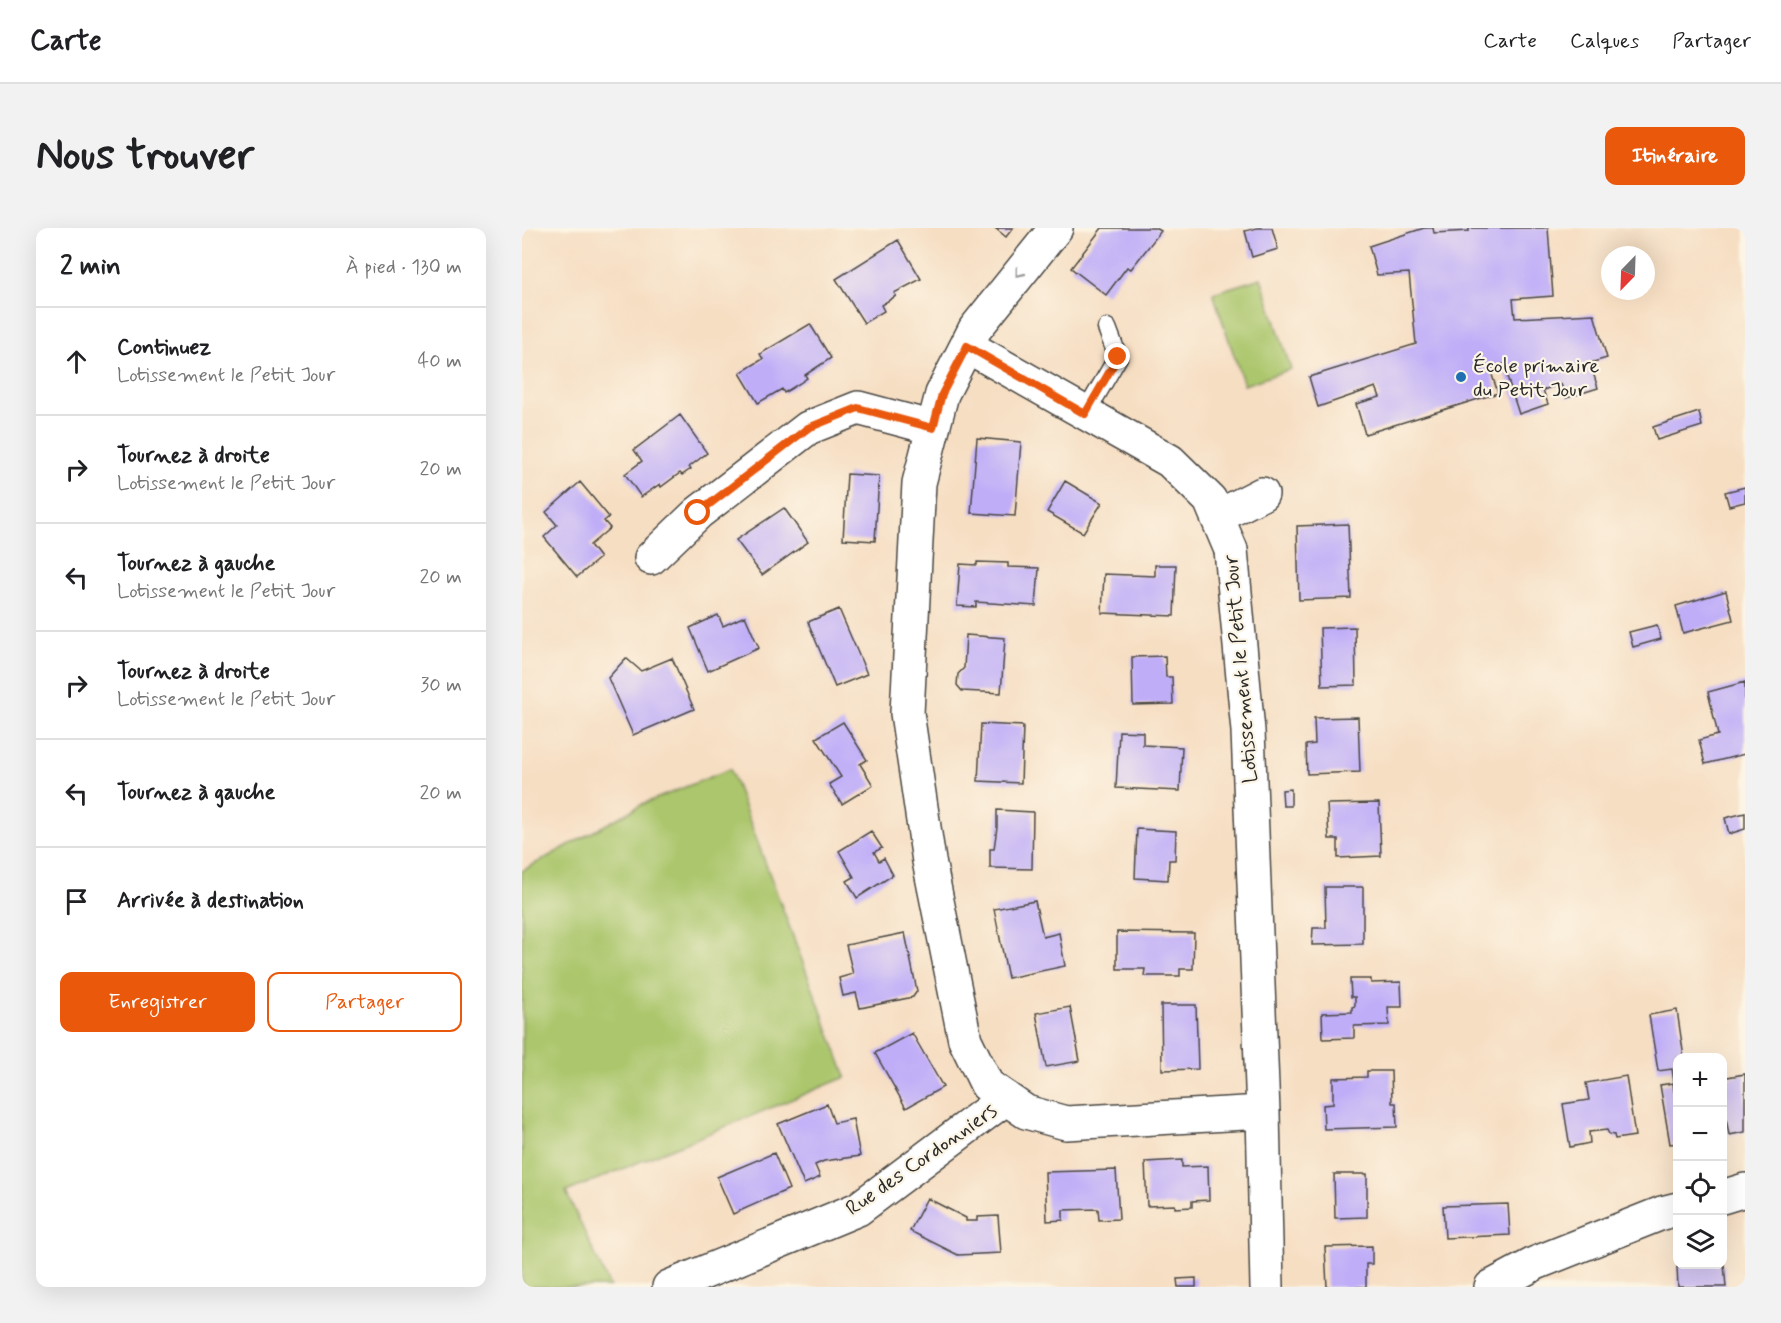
<!DOCTYPE html>
<html lang="fr">
<meta charset="utf-8">
<style>
:root{--surface:#fff;--page:#f2f2f2;--text:#202124;--muted:#757577;--line:#e0e0e0;--accent:#ea580c}
body{margin:0;font-family:Mynerve,sans-serif;background:var(--page);color:var(--text)}
.controls{position:absolute;right:18px;bottom:18px;display:grid;overflow:hidden;border-radius:12px;box-shadow:0 6px 24px #0002}
.controls button{width:54px;height:54px;display:grid;place-items:center;padding:0;border:0;border-bottom:2px solid var(--line);background:var(--surface);color:var(--text);font:30px sans-serif}
.compass{position:absolute;left:1079px;top:18px;width:54px;height:54px;border-radius:50%;background:var(--surface);box-shadow:0 6px 24px #0002;rotate:203deg}
.stop{position:absolute;width:18px;height:18px;margin:-14px;border:4px solid #ea580c;border-radius:50%;background:#fff}
.stop.end{background:#ea580c;border-color:#fff;box-shadow:0 2px 6px #0008}
.list{margin:0;padding:0;list-style:none}
h2{display:flex;justify-content:space-between;align-items:center;height:78px;margin:0;padding:0 24px;font-size:26px}
h2 small{font-size:20px;font-weight:400;color:var(--muted)}
.list li{display:grid;grid-template-columns:39px 1fr auto;gap:18px;align-items:center;box-sizing:border-box;height:108px;padding:0 24px;border-top:2px solid var(--line)}
.list b{display:block;font-size:22px;white-space:nowrap}
.list p{margin:0;font-size:20px;white-space:nowrap;color:var(--muted)}
.list em{font-size:20px;font-style:normal;color:var(--muted)}
.actions{display:flex;gap:12px;padding:18px 24px}
.actions a{flex:1;padding:14px 0;border:2px solid var(--accent);border-radius:12px;text-align:center;font-size:21px;color:var(--accent)}
.actions .main{background:var(--accent);color:#fff}
.icon{flex:none;width:33px;height:33px;fill:none;stroke:currentColor;stroke-width:2;stroke-linecap:round;stroke-linejoin:round}
.map{position:relative;flex:none;width:1223px;height:1059px;overflow:hidden;border-radius:12px}
header{display:flex;align-items:center;gap:36px;box-sizing:border-box;height:84px;padding:0 30px;background:var(--surface);border-bottom:2px solid var(--line)}
header strong{font-size:28px}
nav{display:flex;gap:33px;margin-inline-start:auto;font-size:21px}
.intro{display:flex;align-items:center;justify-content:space-between;box-sizing:border-box;height:144px;padding:0 36px}
h1{margin:0;font-size:42px}
.button{padding:15px 27px;border-radius:12px;background:var(--accent);color:#fff;font-size:21px;font-weight:700}
main{display:flex;gap:36px;padding:0 36px}
aside{flex:1;background:var(--surface);border-radius:12px;box-shadow:0 6px 24px #0002}
.map>svg:first-child{display:block}
</style>
<header>
<strong>Carte</strong>
<nav><a>Carte</a><a>Calques</a><a>Partager</a></nav>
</header>
<div class="intro"><h1>Nous trouver</h1><a class="button">Itinéraire</a></div>
<main>
<aside>
<h2>2 min<small>À pied · 130 m</small></h2>
<ul class="list">
<li><svg class="icon" aria-label="ahead" viewBox="0 0 24 24"><path d="M12 20V5M6 11l6-6 6 6"/></svg><div><b>Continuez</b><p>Lotissement le Petit Jour</p></div><em>40 m</em></li>
<li><svg class="icon" aria-label="right" viewBox="0 0 24 24"><path d="M7 20v-9h11M14 6l5 5-5 5"/></svg><div><b>Tournez à droite</b><p>Lotissement le Petit Jour</p></div><em>20 m</em></li>
<li><svg class="icon" aria-label="left" viewBox="0 0 24 24"><path d="M17 20v-9H6M10 6l-5 5 5 5"/></svg><div><b>Tournez à gauche</b><p>Lotissement le Petit Jour</p></div><em>20 m</em></li>
<li><svg class="icon" aria-label="right" viewBox="0 0 24 24"><path d="M7 20v-9h11M14 6l5 5-5 5"/></svg><div><b>Tournez à droite</b><p>Lotissement le Petit Jour</p></div><em>30 m</em></li>
<li><svg class="icon" aria-label="left" viewBox="0 0 24 24"><path d="M17 20v-9H6M10 6l-5 5 5 5"/></svg><div><b>Tournez à gauche</b></div><em>20 m</em></li>
<li><svg class="icon" aria-label="arrive" viewBox="0 0 24 24"><path d="M6 21V4h12l-3 4 3 4H6"/></svg><div><b>Arrivée à destination</b></div></li>
</ul>
<div class="actions"><a class="main">Enregistrer</a><a>Partager</a></div>
</aside>
<div class="map">
<svg width="1223" height="1059" viewBox="0 0 1223 1059">
<rect width="100%" height="100%" fill="#fcf5e5"/>
<filter id="ink" filterUnits="userSpaceOnUse"><feTurbulence type="fractalNoise" baseFrequency=".0167" numOctaves="2"/><feDisplacementMap in="SourceGraphic" scale="12" xChannelSelector="R" yChannelSelector="G"/><feConvolveMatrix kernelMatrix="1 2 1 2 8 2 1 2 1" color-interpolation-filters="sRGB"/></filter>
<filter id="wash" filterUnits="userSpaceOnUse"><feTurbulence type="fractalNoise" baseFrequency=".008" numOctaves="4" result="noise"/><feDisplacementMap in="SourceGraphic" scale="24" xChannelSelector="R" yChannelSelector="G"/><feGaussianBlur stdDeviation="1.35" result="paint"/><feColorMatrix in="noise" values="0 0 0 0 0 0 0 0 0 0 0 0 0 0 0 0 0 1.4 0 .05"/><feComposite in="paint" operator="in"/></filter>
<g filter="url(#wash)">
<rect width="100%" height="100%" fill="#f6dec3"/>
<path fill="#abc66c" stroke="#6b784c" stroke-width="1.5" d="M 739,50 L 769,141 L 722,157 L 691,65 Z
M 208,541 L 324,849 L 44,964 L 88,1059 L 0,1059 L 0,643 L 121,576 Z"/>
<g id="blocks">
<path fill="#bfadf8" d="M 473,0 L 491,0 L 484,9 Z
M 580,0 L 634,0 L 639,3 L 609,41 L 605,39 L 584,67 L 549,40 Z
M 735,0 L 750,0 L 756,21 L 730,29 L 723,3 Z
M 902,0 L 911,0 L 912,5 L 947,3 L 947,0 L 1026,0 L 1031,68 L 991,71 L 993,90 L 1072,86 L 1085,130 L 1068,135 L 1076,160 L 1044,170 L 1039,156 L 1021,162 L 1026,176 L 997,186 L 981,136 L 968,141 L 976,165 L 843,206 L 834,176 L 858,169 L 854,159 L 796,179 L 787,149 L 894,116 L 887,45 L 855,47 L 847,18 Z
M 376,12 L 399,51 L 372,65 L 374,68 L 359,77 L 362,83 L 342,95 L 314,51 Z
M 288,96 L 309,130 L 283,147 L 285,150 L 278,155 L 262,165 L 260,161 L 236,175 L 218,145 L 241,131 L 238,126 Z
M 1177,184 L 1180,198 L 1135,212 L 1131,199 Z
M 158,187 L 185,225 L 167,239 L 169,241 L 160,247 L 158,245 L 139,259 L 138,256 L 119,269 L 103,246 L 120,233 L 112,222 Z
M 455,210 L 499,214 L 493,288 L 449,285 Z
M 325,246 L 357,248 L 353,313 L 321,311 Z
M 543,253 L 580,275 L 561,305 L 525,284 Z
M 58,254 L 87,289 L 82,293 L 88,300 L 68,317 L 78,330 L 55,349 L 22,309 L 35,297 L 24,284 Z
M 1223,259 L 1223,274 L 1207,278 L 1203,264 Z
M 262,280 L 286,314 L 240,347 L 214,312 Z
M 826,296 L 829,370 L 777,372 L 775,298 Z
M 455,334 L 486,335 L 486,339 L 517,340 L 514,378 L 454,374 L 454,379 L 435,378 L 438,336 L 455,337 Z
M 633,337 L 654,337 L 652,388 L 580,385 L 582,346 L 633,348 Z
M 1204,363 L 1211,392 L 1161,405 L 1154,378 Z
M 317,381 L 345,446 L 313,459 L 286,394 Z
M 196,387 L 201,398 L 223,388 L 237,420 L 186,443 L 168,400 Z
M 1135,397 L 1139,411 L 1111,419 L 1107,404 Z
M 833,399 L 834,457 L 800,458 L 798,400 Z
M 444,407 L 483,410 L 479,465 L 440,463 L 435,457 L 436,446 L 442,440 Z
M 643,428 L 644,449 L 650,449 L 651,476 L 611,477 L 610,429 Z
M 104,430 L 119,443 L 150,430 L 172,481 L 111,507 L 86,450 Z
M 1223,454 L 1223,526 L 1183,536 L 1177,512 L 1196,507 L 1186,464 Z
M 836,489 L 838,544 L 785,546 L 784,517 L 793,516 L 792,490 Z
M 321,494 L 345,532 L 338,536 L 351,557 L 320,576 L 307,556 L 319,549 L 294,510 Z
M 459,496 L 501,498 L 499,555 L 456,553 Z
M 597,503 L 621,504 L 621,517 L 660,519 L 658,563 L 594,560 Z
M 769,561 L 769,578 L 761,578 L 760,562 Z
M 857,575 L 859,628 L 816,630 L 816,611 L 807,611 L 805,576 Z
M 475,582 L 511,584 L 510,641 L 468,640 L 468,621 L 472,621 L 475,599 Z
M 1223,585 L 1223,601 L 1207,606 L 1203,590 Z
M 615,601 L 654,603 L 653,632 L 647,632 L 646,652 L 613,650 Z
M 349,603 L 360,620 L 352,624 L 357,633 L 362,630 L 371,647 L 335,670 L 325,653 L 332,649 L 317,623 Z
M 803,659 L 841,659 L 841,716 L 790,717 L 791,700 L 804,700 Z
M 513,673 L 521,709 L 537,705 L 543,738 L 486,750 L 472,681 Z
M 595,704 L 672,705 L 671,741 L 658,741 L 658,748 L 622,748 L 623,741 L 595,741 Z
M 383,705 L 395,763 L 391,769 L 338,780 L 334,765 L 321,768 L 317,750 L 331,746 L 324,717 Z
M 828,751 L 849,751 L 849,755 L 879,754 L 880,779 L 866,779 L 867,797 L 832,798 L 832,810 L 801,811 L 800,785 L 830,784 L 830,779 L 833,778 L 833,769 L 829,769 Z
M 639,777 L 674,777 L 676,841 L 640,842 Z
M 548,779 L 558,833 L 524,839 L 514,785 Z
M 1155,782 L 1162,830 L 1156,830 L 1156,859 L 1153,860 L 1150,841 L 1136,843 L 1127,787 Z
M 390,805 L 421,859 L 384,880 L 353,825 Z
M 845,843 L 869,843 L 870,875 L 874,875 L 875,899 L 802,901 L 801,877 L 811,876 L 811,850 L 845,849 Z
M 1223,846 L 1223,904 L 1207,907 L 1200,866 L 1200,850 Z
M 1104,848 L 1113,908 L 1093,911 L 1092,907 L 1087,906 L 1085,902 L 1067,904 L 1068,915 L 1048,919 L 1041,876 L 1067,872 L 1064,855 Z
M 1151,855 L 1152,863 L 1156,863 L 1156,915 L 1148,916 L 1138,857 Z
M 305,876 L 312,895 L 331,891 L 338,928 L 302,933 L 293,937 L 298,949 L 282,956 L 256,896 Z
M 252,925 L 267,961 L 211,986 L 195,949 Z
M 660,932 L 660,939 L 686,938 L 687,972 L 670,973 L 670,979 L 653,980 L 653,977 L 625,978 L 623,934 Z
M 594,942 L 597,991 L 577,992 L 576,981 L 541,982 L 541,992 L 525,993 L 523,944 Z
M 812,946 L 845,946 L 845,989 L 813,990 Z
M 405,970 L 444,990 L 444,993 L 455,993 L 455,989 L 476,988 L 479,1025 L 436,1027 L 388,1003 Z
M 986,976 L 988,1007 L 923,1010 L 921,978 Z
M 850,1018 L 850,1036 L 844,1036 L 844,1059 L 805,1059 L 803,1019 Z
M 1179,1036 L 1202,1036 L 1204,1059 L 1156,1059 L 1155,1039 Z
M 674,1050 L 674,1059 L 656,1059 L 655,1051 Z"/>
</g>
</g>
<g filter="url(#ink)">
<use href="#blocks" fill-opacity="0" stroke="#494642" stroke-width="1.5"/>
<g fill="none" stroke-linecap="round" stroke-linejoin="round">
<g stroke="#494642" stroke-width="21">
<path id="lane" d="M 563,186 L 596,129 L 585,100"/>
</g>
<g stroke="#494642" stroke-width="36">
<path id="street" d="M 534,0 L 453,101 L 420,166 L 397,255 L 385,485 L 407,633 L 443,812 L 465,857 L 504,884 L 544,895 L 741,884
M 445,118 L 648,233 L 688,272 L 709,322 L 726,503 L 741,884 L 745,1059
M 695,289 L 740,266
M 129,330 L 176,285 L 286,200 L 336,180 L 411,200
M 1200,969 L 1223,962
M 147,1059 L 336,981 L 484,870
M 969,1059 L 1014,1035 L 1140,985 L 1156,981"/>
</g>
<use href="#lane" stroke="#fff" stroke-width="18"/>
<use href="#street" stroke="#fff" stroke-width="33"/>
</g>
<defs><path id="oneway-chevron" d="M-2-3.5L2.5 0L-2 3.5" fill="none" stroke-width="1.6" stroke-linecap="round" stroke-linejoin="round" transform="scale(1.5)"/></defs>
<use stroke="#a0a0a0" href="#oneway-chevron" transform="translate(497 45) rotate(129)"/>
</g>
<g fill="none" stroke-linecap="round" stroke-linejoin="round" filter="url(#ink)">
<path stroke="#ea580c" stroke-width="8" d="M 176,285 L 286,200 L 336,180 L 411,200 L 420,166 L 445,118 L 563,186 L 596,129"/>
</g>
<circle fill="#1f6fb2" stroke="#fcf5e5" stroke-width="2" cx="939" cy="149" r="6"/>
<g text-anchor="middle" stroke-width="4.5" stroke-linejoin="round" paint-order="stroke">
<g font-size="21" fill="#2b2b2b" stroke="#fcf5e5" text-anchor="start">
<text x="951" y="144">École primaire<tspan x="951" dy="24">du Petit Jour</tspan></text>
</g>
<g font-size="21" fill="#2b2b2b" stroke="#fcf5e5">
<text transform="translate(718 441) rotate(-95)" y="7">Lotissement le Petit Jour</text>
<text transform="translate(399 931) rotate(-35)" y="7">Rue des Cordonniers</text>
</g>
</g>
</svg>
<div class="controls">
<button>+</button>
<button>−</button>
<button><svg class="icon" aria-label="locate" viewBox="0 0 24 24"><circle cx="12" cy="12" r="6"/><path d="M12 2v4M12 18v4M2 12h4M18 12h4"/></svg></button>
<button><svg class="icon" aria-label="layers" viewBox="0 0 24 24"><path d="M12 4l9 5-9 5-9-5zM3 14l9 5 9-5"/></svg></button>
</div>
<svg class="compass" viewBox="-18 -18 36 36"><path d="M0-13l5 13h-10z" fill="#e53935"/><path d="M0 13l5-13h-10z" fill="#757577"/></svg>
<div class="stop" style="left:176px;top:285px"></div>
<div class="stop end" style="left:596px;top:129px"></div>
</div>
</main>
